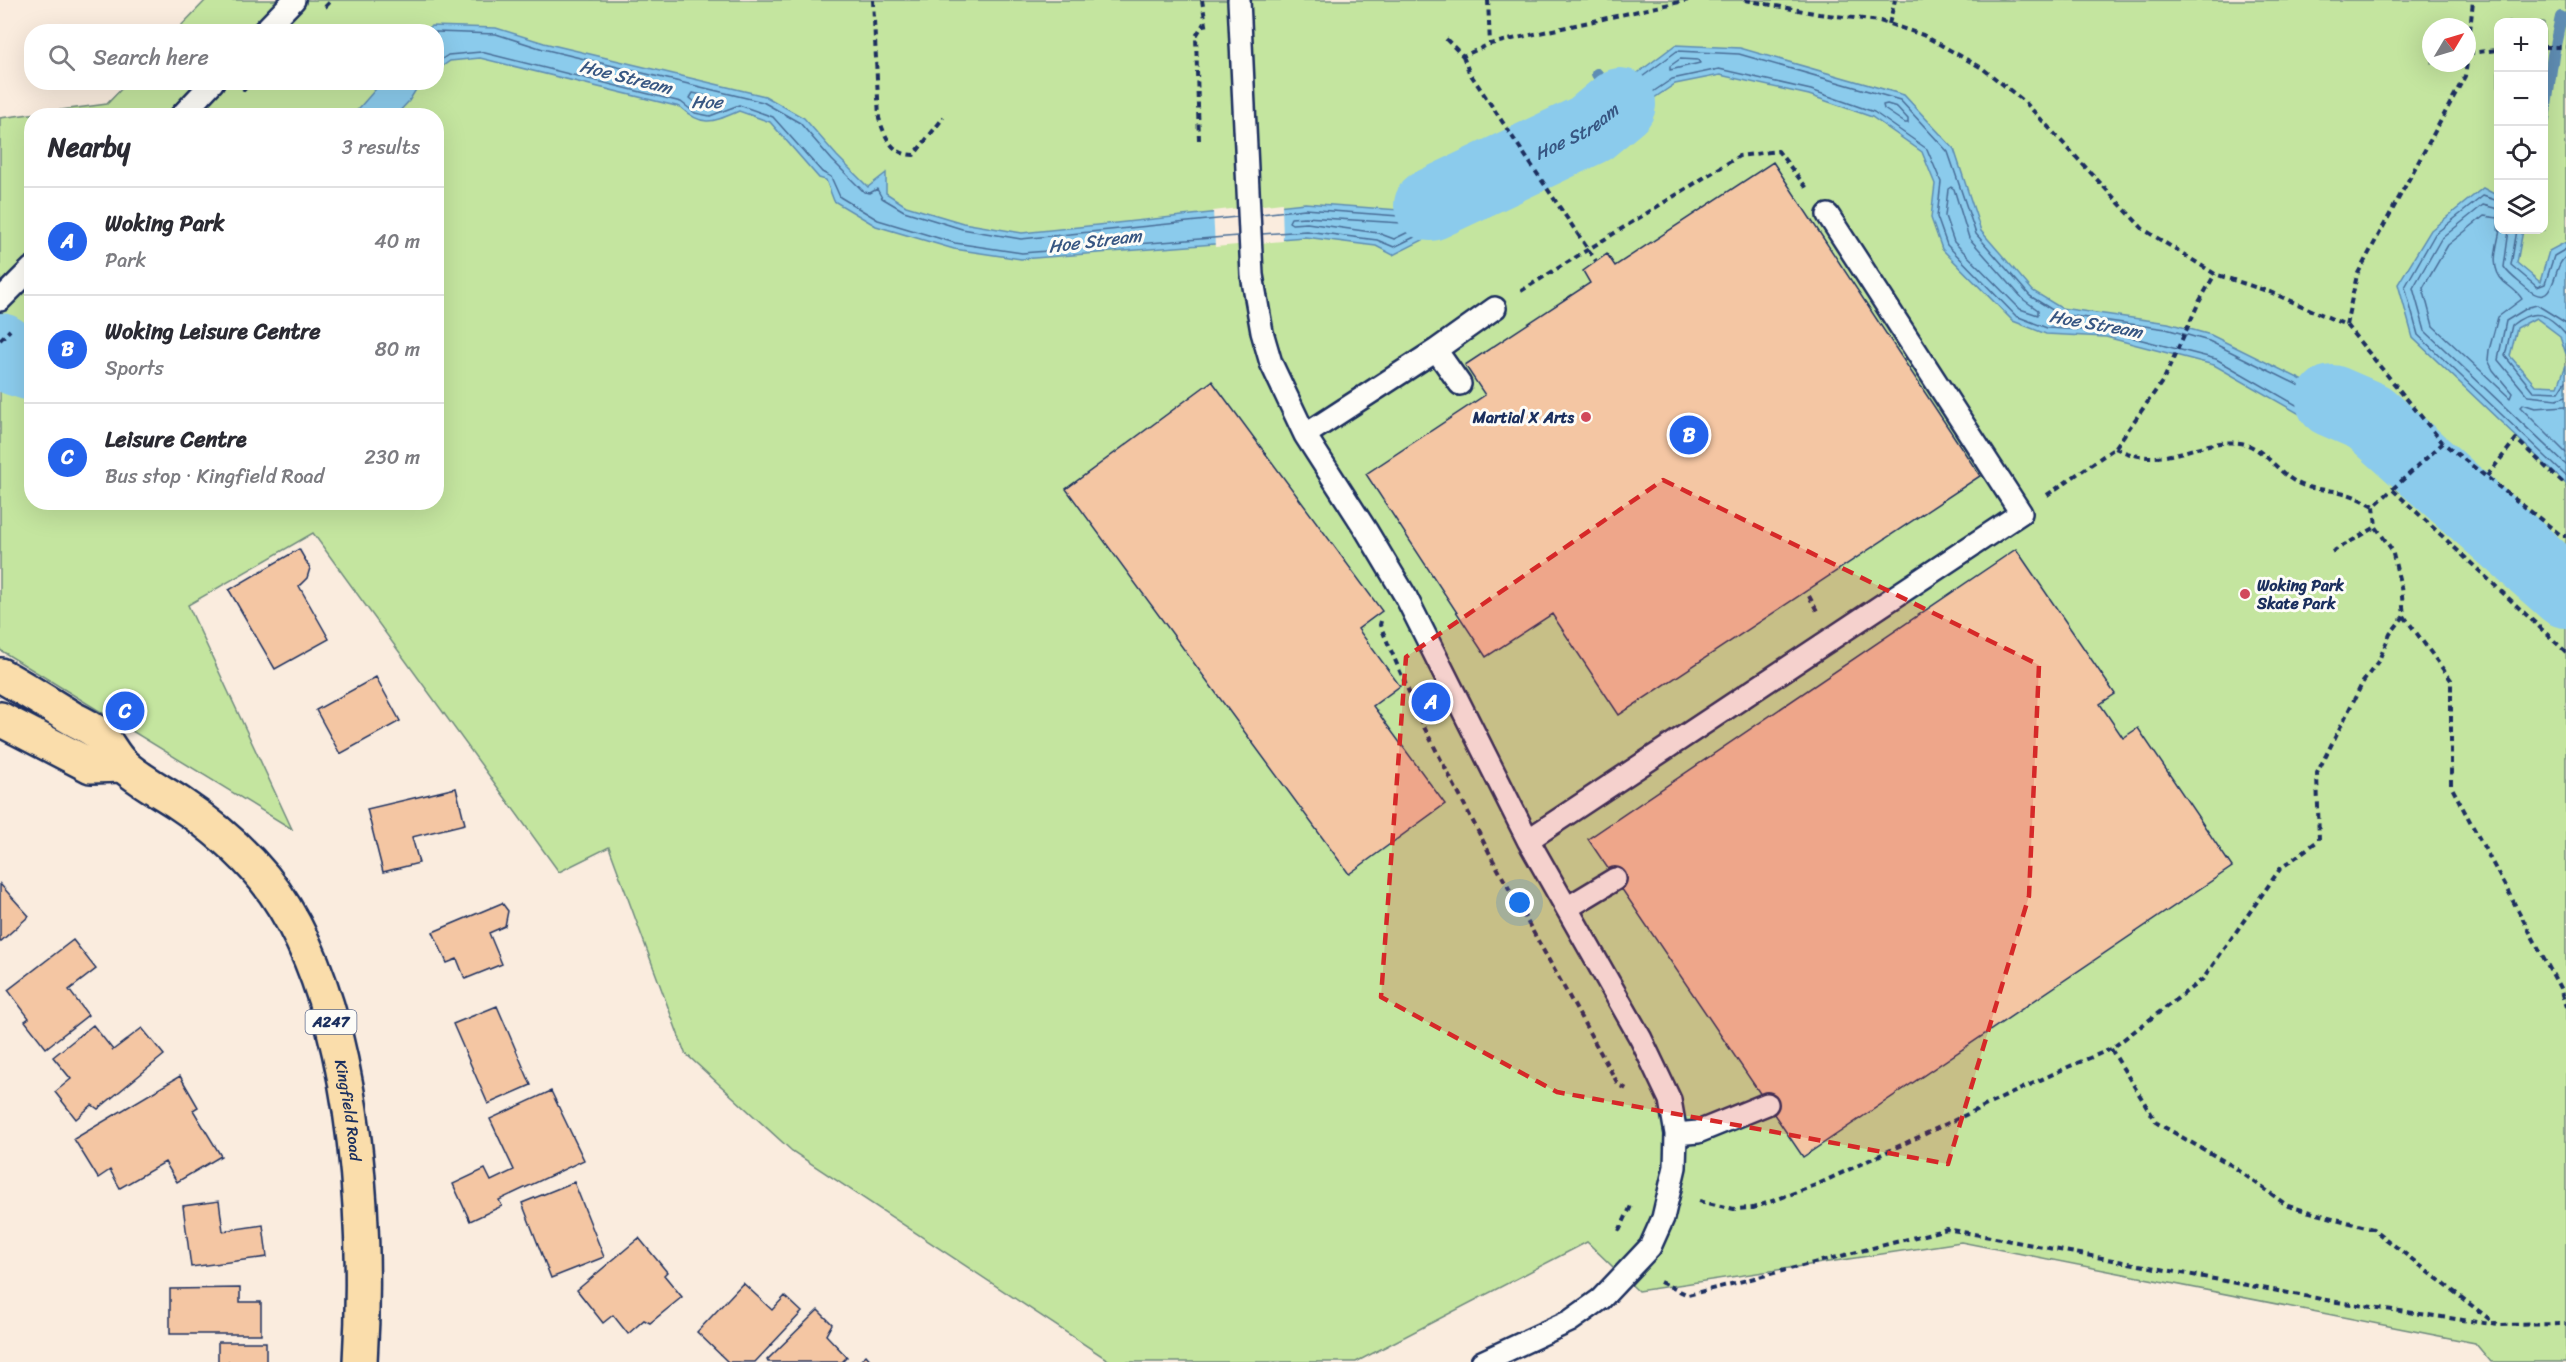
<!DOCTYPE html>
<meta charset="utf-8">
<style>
:root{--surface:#fff;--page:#f7f7f7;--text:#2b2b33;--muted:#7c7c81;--line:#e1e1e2;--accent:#2563eb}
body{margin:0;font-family:Sriracha,sans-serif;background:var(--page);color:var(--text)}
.controls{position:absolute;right:18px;top:18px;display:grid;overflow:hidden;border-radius:12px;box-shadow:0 6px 24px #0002}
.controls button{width:54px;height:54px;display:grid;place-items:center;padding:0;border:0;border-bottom:2px solid var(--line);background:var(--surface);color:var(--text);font:30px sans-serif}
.compass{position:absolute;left:2422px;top:18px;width:54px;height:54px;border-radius:50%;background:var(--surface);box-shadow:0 6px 24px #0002;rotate:52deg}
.you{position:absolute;left:1520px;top:903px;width:21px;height:21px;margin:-15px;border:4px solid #fff;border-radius:50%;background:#1a73e8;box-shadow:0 0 0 9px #1a73e833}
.badge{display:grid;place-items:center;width:39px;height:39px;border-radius:50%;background:var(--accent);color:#fff;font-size:20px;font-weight:700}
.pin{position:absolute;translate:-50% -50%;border:3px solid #fff;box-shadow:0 2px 6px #0006}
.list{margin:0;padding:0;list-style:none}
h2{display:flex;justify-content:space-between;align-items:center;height:78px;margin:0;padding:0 24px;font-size:26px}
h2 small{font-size:20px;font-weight:400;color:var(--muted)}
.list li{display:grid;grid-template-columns:39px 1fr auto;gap:18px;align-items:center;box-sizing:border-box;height:108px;padding:0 24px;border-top:2px solid var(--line)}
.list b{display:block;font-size:22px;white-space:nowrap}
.list p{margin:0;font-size:20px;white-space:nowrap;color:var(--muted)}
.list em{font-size:20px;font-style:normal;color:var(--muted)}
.icon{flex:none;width:33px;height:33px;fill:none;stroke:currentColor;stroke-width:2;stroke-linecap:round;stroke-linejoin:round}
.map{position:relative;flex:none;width:2566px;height:1362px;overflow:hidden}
.search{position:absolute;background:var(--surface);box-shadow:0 6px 24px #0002;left:24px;top:24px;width:420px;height:66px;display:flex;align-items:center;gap:15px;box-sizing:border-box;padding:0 21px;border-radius:24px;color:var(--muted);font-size:22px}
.panel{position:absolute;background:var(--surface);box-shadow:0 6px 24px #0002;left:24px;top:108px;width:420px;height:402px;border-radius:24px}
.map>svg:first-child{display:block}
</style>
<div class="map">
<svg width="2566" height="1362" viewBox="0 0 2566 1362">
<rect width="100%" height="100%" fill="#faecde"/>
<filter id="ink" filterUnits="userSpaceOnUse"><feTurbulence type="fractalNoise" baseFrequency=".0167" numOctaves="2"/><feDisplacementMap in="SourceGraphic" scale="12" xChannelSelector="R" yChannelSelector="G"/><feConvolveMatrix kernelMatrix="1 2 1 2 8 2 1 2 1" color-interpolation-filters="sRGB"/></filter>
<g filter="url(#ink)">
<path fill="#c4e59f" stroke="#708a7e" stroke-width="1.5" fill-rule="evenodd" d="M 206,0 L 2566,0 L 2566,1362 L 2491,1362 L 2475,1343 L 1961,1242 L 1638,1291 L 1587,1242 L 1356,1362 L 1111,1362 L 792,1151 L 685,1053 L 609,847 L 559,872 L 313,533 L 188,605 L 292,829 L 0,650 L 0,118 L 107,104 L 127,83 L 436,82 L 436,32 L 176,31 ZM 2498,22 L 2544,22 L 2544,230 L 2498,230 ZM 2431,27 L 2467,27 L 2467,63 L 2431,63 ZM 32,116 L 436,116 L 436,502 L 32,502 Z"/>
<path fill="#8bcbec" stroke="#5e8db3" stroke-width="1.5" d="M 431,26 L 496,28 L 544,43 L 765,96 L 804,118 L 837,156 L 868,187 L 886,173 L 886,193 L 906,206 L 963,223 L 1022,233 L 1305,203 L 1399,210 L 1418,189 L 1466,155 L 1504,142 L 1526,174 L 1483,186 L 1435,234 L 1393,255 L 1376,246 L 1305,237 L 1021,259 L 954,249 L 876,226 L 834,201 L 826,180 L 819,178 L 770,122 L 739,111 C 713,122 703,128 680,107 L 480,58 L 450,61 L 437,70 L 436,32 L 426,32 Z
M 1675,45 L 1740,48 L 1904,95 L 1954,149 L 1981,231 L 2033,291 L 2061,308 L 2168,323 L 2211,335 L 2407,432 L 2424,449 L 2396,469 L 2214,365 L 2106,337 L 2046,334 L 2013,321 L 1942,249 L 1931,218 L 1935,184 L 1922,152 L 1872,117 L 1809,95 L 1720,75 L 1675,84 L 1626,117 L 1615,133 L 1587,152 L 1545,170 L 1525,139 L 1567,130 L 1611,93 Z
M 382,82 L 420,83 L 409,101 L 396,115 L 353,115 Z
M 2483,188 L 2498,196 L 2498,230 L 2523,230 L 2517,263 L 2540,282 L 2549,251 L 2566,242 L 2566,354 L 2560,336 L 2536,318 L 2517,328 L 2510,356 L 2535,385 L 2558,386 L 2566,365 L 2566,484 L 2413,338 L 2398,284 L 2431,230 Z
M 31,344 L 31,376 L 7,364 Z
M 2441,462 L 2566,580 L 2566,619 L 2413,480 Z"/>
<path fill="#faecde" d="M 1282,203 L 1283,241 L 1215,247 L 1213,211 Z"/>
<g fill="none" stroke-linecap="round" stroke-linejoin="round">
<path stroke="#486d97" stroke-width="1.5" d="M 436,32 L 496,34 L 543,49 L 763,102 L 800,123 L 832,160 L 864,192 L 870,193 L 877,189 L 882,198 L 904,211 L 962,229 L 1021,239 L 1237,217
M 1677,51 L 1739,54 L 1900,100 L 1948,152 L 1976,234 L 2030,296 L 2059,314 L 2166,329 L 2209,341 L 2403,437 L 2413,449 L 2394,461 L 2216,359 L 2107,331 L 2047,328 L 2016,316 L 1947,245 L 1937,217 L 1941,182 L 1927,149 L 1874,112 L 1811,90 L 1719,69 L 1672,79 L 1623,112 L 1610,128 L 1584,146 L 1549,161 L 1546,160 L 1537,147 L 1538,143 L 1570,135 L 1615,97 Z
M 1680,59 L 1698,60 L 1700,63 L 1670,70 L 1670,66 Z
M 436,63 L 448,55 L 481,52 L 681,102 L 695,113 L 710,116 L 739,105 L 773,117 L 822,172 L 831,177 L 840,197 L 878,220 L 955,243 L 1022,253 L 1238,236
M 693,93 L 719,99 L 721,103 C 709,112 700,107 690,98 Z
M 1887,104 L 1897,107 L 1908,119 L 1908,123 L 1905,123 L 1884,109 L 1883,105 Z
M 1497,159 L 1503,164 L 1502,167 L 1476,174 L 1427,223 L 1394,239 L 1378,233 L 1307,223 L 1292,224 L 1289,222 L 1291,218 L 1305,217 L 1402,223 L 1427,199 L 1472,168 Z
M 1951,187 L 1954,189 L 1969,238 L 2024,300 L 2038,310 L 2038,315 L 2020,309 L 1954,242 L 1945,216 L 1948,189 Z
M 2498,201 L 2483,196 L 2435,234 L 2405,287 L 2418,335 L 2566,476
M 2498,209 L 2483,205 L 2441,239 L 2413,288 L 2425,331 L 2566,465
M 1261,214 L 1305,209 L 1399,216 L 1422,193 L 1469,161 L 1501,150 L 1515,169 L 1505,174 L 1480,181 L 1431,229 L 1394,247 L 1377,240 L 1306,231 L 1262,234
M 2498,218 L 2484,216 L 2448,245 L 2423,288 L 2433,326 L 2510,398 L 2512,393 L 2493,370 L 2488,360 L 2489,350 L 2498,317 L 2522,299 C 2518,292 2510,287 2504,282 C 2489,268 2497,247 2500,230
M 2509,230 L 2504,267 C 2509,275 2518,281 2525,287 C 2557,315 2551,265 2566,257
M 2517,230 L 2511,265 L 2537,287 L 2545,284 L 2554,256 L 2566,249
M 2566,323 L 2537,305 L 2529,307 L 2506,321 L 2498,360 L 2528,396 L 2557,399 L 2566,396
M 2566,334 C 2548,313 2534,307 2512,325 L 2505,356 L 2533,391 L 2559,392 L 2566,381
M 2566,406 L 2535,408 L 2523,404 L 2520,407 L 2566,453
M 2331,409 L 2399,443 L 2401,448 L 2393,452 L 2328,415 L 2327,411 Z
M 2566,584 L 2559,582 L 2442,471 L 2426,480 L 2426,484 L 2566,611"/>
<path stroke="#5e8db3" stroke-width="12" d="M 1597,74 L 1619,104
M 2544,120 L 2553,55 L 2561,17"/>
<g stroke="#8bcbec" stroke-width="72">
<path id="s1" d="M 1430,205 L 1590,129 L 1620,104"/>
<path d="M 0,349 L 16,360 L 32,365"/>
<path d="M 2332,401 L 2369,417 L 2566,592"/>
</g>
</g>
<path fill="#f4c6a3" stroke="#1b2f5e" stroke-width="1.5" d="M 1773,162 L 1980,476 L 1619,715 L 1552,614 L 1486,657 L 1366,474 L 1485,395 L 1465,365 L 1590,283 L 1583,271 L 1607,254 L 1615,266 Z
M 1212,381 L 1382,611 L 1358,629 L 1400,686 L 1373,706 L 1445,804 L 1349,874 L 1066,489 Z
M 299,549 L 310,568 L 307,578 L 299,586 L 329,639 L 275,669 L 229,590 Z
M 2016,549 L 2115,694 L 2100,704 L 2123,738 L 2138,728 L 2232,867 L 1803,1157 L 1588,839 Z
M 376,677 L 400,721 L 340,754 L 316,710 Z
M 456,788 L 465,824 L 412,837 L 419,863 L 383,872 L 367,809 Z
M 0,884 L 29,916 L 0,942 Z
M 502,903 L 508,911 L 505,926 L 489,933 L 502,964 L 465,979 L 457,959 L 447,963 L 433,932 Z
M 73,940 L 96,969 L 69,990 L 88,1015 L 46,1048 L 25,1021 L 29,1018 L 8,990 Z
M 497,1006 L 531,1085 L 488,1104 L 453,1024 Z
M 93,1025 L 113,1050 L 142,1028 L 164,1055 L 98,1109 L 92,1105 L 76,1119 L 55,1092 L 71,1079 L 53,1057 Z
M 180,1076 L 198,1107 L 193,1110 L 221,1156 L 177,1182 L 165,1162 L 120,1188 L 110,1170 L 98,1178 L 74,1139 Z
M 551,1091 L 584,1160 L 499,1200 L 502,1206 L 470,1221 L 453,1184 L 485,1169 L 491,1181 L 514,1170 L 490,1119 Z
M 574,1182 L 604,1257 L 551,1278 L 522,1203 Z
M 219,1201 L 223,1231 L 263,1225 L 267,1257 L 191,1267 L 183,1206 Z
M 639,1238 L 667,1272 L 664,1275 L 682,1297 L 650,1323 L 644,1320 L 628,1334 L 613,1315 L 603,1323 L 577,1290 Z
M 743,1283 L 772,1310 L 785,1296 L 802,1312 L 755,1362 L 728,1362 L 697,1332 Z
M 240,1288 L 240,1302 L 261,1302 L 261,1334 L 170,1334 L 170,1289 Z
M 818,1310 L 832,1324 L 826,1335 L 847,1357 L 842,1362 L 768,1362 L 767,1360 Z
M 218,1342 L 266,1342 L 266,1362 L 218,1362 Z
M 866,1355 L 872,1362 L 859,1362 Z"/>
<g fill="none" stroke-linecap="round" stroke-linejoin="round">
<g stroke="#1b2f5e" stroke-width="26">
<path id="lane" d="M 1239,0 L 1252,275 L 1262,332 L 1271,363 L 1305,435 L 1366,530 L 1406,597 L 1528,840 L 1641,1039 L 1670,1100 L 1676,1134 L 1675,1167 L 1663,1218 L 1650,1247 L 1601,1299 L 1570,1321 L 1482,1362
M 263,32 L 294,0
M 181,116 L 213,82
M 0,300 L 32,268
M 1436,350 L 1460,384
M 1305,435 L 1436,350 L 1495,308
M 1528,840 L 2021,513 L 1828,215
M 1567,908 L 1615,879
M 1676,1134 L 1698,1132 L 1767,1104"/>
</g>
<g stroke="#1b2f5e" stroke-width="38">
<g id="primary">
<path id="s2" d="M 0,675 C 24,688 47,703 70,717 C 80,723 93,728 101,736 C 109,745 114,757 123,765 C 139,780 161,791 179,803 C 209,823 241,850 264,878 C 356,993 369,1219 360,1362"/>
<path d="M 0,719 L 91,766 L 123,765"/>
</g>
</g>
<path stroke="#1b2f5e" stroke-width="4" stroke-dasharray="6 4.5" stroke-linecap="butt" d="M 873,0 L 879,118 C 885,137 892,155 914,155 L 944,117
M 1202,0 L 1207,31
M 1488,0 L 1490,44
M 1745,0 L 1819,14 L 1880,21 L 1923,35 L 1982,68 L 2025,102 L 2143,229 L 2215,274 L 2270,292 L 2346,325 L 2443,443 L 2562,536 L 2566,536
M 325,7 L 332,0
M 1889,24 L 1895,0
M 1446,39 L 1463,56 L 1490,44 L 1688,0
M 2544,47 L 2566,47
M 2468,53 L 2498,50
M 1463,56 L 1469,72 L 1577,233
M 2467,62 L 2473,0
M 243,91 L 251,82
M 1199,140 L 1196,36 L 1204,23
M 1521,291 L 1739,156 L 1778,151 L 1809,191
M 2346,325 L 2357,275 L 2465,76 L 2467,63
M 0,340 L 10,330
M 2115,448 C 2167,473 2193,438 2240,443 C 2263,446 2277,472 2296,482 C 2309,490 2325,489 2340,492 C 2353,495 2363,500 2374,506
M 2487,476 L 2516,439 L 2566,486
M 2393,490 L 2566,652
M 2047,495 L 2115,448 L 2164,379 L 2199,302 L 2215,274
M 2332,552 L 2376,527
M 1809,596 L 1817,611
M 2404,616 L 2451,680 L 2451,786 L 2560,988 L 2566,1007
M 1381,621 L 1380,625 L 1424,727 L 1493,860 L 1618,1084 L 1630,1091
M 2111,1049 L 2157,1123 L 2231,1165 L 2288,1206 L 2373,1229 L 2497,1325
M 1699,1201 L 1734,1209 L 1753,1208 L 1816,1185 L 2068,1067 L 2111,1049 L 2203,979 L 2280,869 L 2319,840 L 2317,773 L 2363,682 L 2379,660 L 2390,634 L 2404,616 L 2401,587 L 2392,550 L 2376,527 L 2374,506 L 2443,443
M 1619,1231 L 1631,1206
M 1660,1282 L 1688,1295 L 1947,1229 L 2337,1302 L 2498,1325 L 2566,1324"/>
<use href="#lane" stroke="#fdfcf7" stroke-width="21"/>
<use href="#primary" stroke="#faddab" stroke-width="33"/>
<path stroke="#1b2f5e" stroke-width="4" stroke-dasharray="6 4.5" stroke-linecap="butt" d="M 1577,233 L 1596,261"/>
</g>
</g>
<path fill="#d62828" fill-opacity="0.2" stroke="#d62828" stroke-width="4.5" stroke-dasharray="12 8" stroke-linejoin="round" d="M 1663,480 L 2039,665 L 2029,896 L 1948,1164 L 1557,1092 L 1381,997 L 1406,657 Z"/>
<g fill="#d1495b" stroke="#fdfcf7" stroke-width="2">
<circle cx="1586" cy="417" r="6"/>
<circle cx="2245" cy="594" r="6"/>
</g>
<g text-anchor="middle" stroke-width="6" stroke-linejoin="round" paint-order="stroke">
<rect fill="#fdfcf7" stroke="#5f6c8c" stroke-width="1.5" x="305.5" y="1010" width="51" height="24" rx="4.5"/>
<g font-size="15" font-weight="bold" fill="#1b2f5e">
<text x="331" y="1027">A247</text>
</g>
<g font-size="16" font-weight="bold" fill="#1b2f5e" stroke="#fdfcf7" text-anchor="end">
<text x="1574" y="423">Martial X Arts</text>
<text x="2257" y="591" text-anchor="start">Woking Park<tspan x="2257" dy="18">Skate Park</tspan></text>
</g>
<g font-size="16" fill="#1b2f5e" stroke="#fdfcf7">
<text dy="6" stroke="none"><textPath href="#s2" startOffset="586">Kingfield Road</textPath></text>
</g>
<g font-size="18" font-style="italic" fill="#375682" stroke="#fdfcf7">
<text transform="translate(626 77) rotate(14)" y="6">Hoe Stream</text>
<text x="707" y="108">Hoe</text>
<text dy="6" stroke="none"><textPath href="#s1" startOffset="164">Hoe Stream</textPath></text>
<text transform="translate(1095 241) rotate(-7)" y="6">Hoe Stream</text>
<text transform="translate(2096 324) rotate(10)" y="6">Hoe Stream</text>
</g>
</g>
</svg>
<div class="controls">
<button>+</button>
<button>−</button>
<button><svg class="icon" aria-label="locate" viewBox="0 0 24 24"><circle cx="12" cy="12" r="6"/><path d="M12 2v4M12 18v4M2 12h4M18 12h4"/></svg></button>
<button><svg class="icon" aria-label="layers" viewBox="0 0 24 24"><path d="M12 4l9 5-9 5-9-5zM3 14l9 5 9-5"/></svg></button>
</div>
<svg class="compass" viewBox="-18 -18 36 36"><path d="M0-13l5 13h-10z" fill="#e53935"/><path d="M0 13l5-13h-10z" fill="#7c7c81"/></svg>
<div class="you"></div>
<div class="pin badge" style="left:1431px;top:702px">A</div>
<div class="pin badge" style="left:1689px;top:435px">B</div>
<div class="pin badge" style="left:125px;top:711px">C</div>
<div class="search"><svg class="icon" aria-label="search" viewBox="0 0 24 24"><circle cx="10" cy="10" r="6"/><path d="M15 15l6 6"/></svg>Search here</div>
<section class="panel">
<h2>Nearby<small>3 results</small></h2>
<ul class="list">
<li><span class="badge">A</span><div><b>Woking Park</b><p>Park</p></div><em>40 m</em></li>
<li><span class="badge">B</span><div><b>Woking Leisure Centre</b><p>Sports</p></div><em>80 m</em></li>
<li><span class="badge">C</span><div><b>Leisure Centre</b><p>Bus stop · Kingfield Road</p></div><em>230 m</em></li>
</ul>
</section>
</div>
